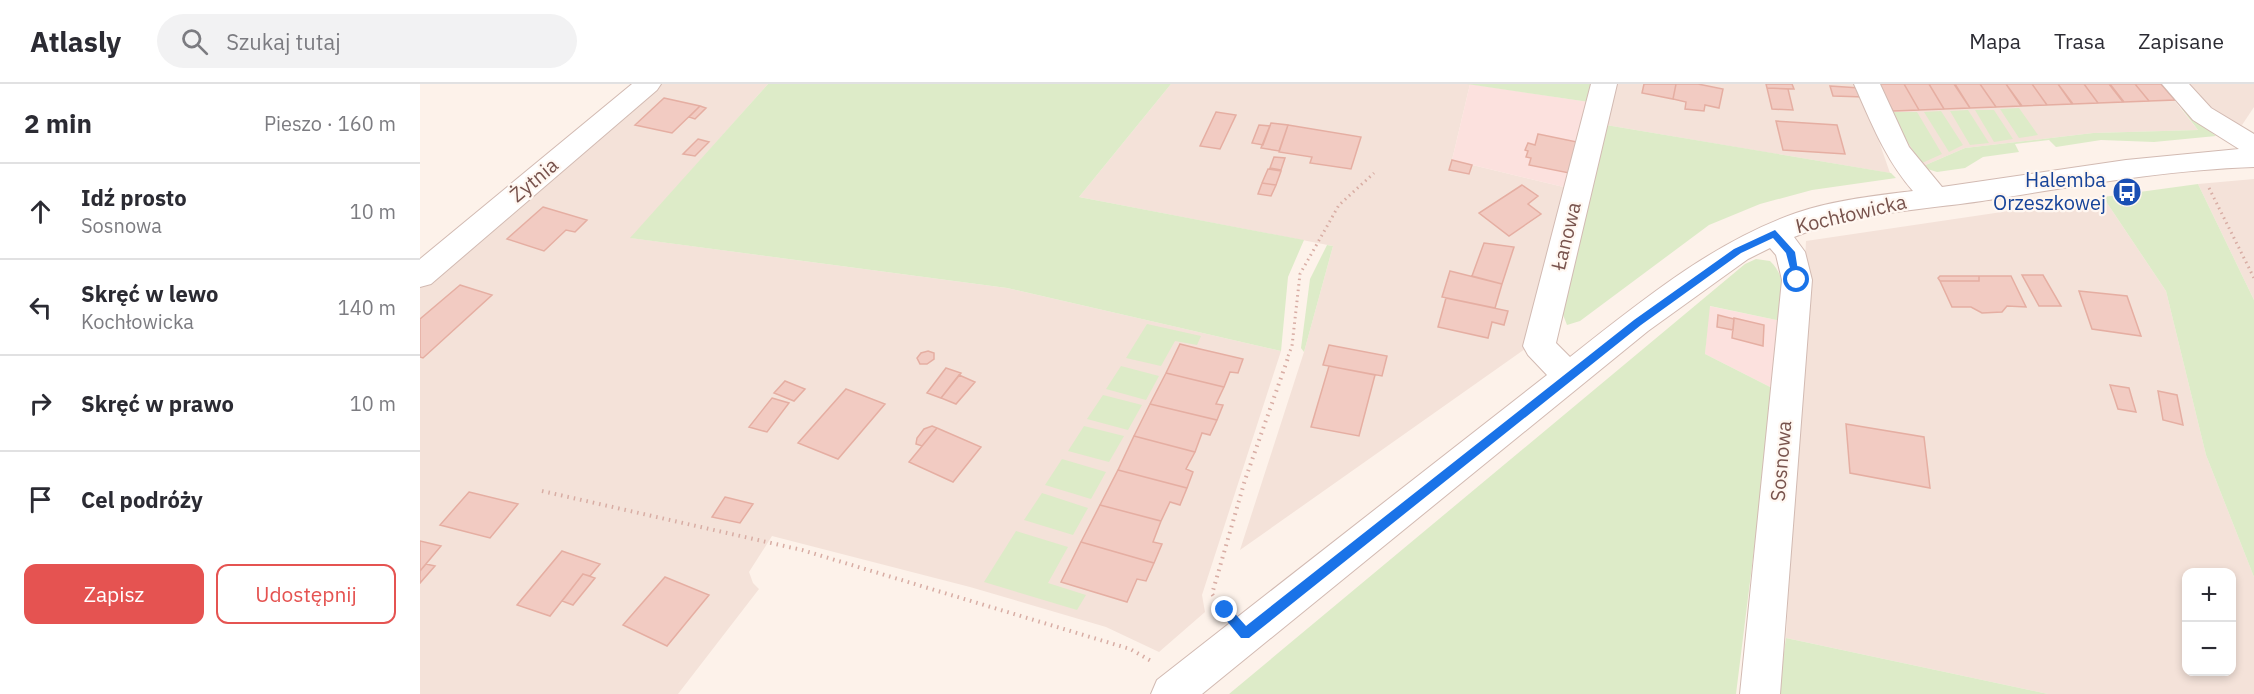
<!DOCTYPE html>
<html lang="pl">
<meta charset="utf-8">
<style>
:root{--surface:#fff;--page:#f2f2f3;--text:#2b2b33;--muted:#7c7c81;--line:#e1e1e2;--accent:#e55351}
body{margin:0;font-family:"IBM Plex Sans",sans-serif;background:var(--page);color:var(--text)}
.controls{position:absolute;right:18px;bottom:18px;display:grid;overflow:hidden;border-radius:12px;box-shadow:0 3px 9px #0003}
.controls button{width:54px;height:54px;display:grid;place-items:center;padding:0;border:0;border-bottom:2px solid var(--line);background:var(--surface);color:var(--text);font:30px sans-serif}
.stop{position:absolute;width:18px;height:18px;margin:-14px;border:4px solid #1a73e8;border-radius:50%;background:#fff}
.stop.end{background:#1a73e8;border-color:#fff;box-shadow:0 2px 6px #0008}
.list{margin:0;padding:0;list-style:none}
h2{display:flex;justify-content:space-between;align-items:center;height:78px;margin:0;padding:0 24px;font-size:26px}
h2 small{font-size:20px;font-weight:400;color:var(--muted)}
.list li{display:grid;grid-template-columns:39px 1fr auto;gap:18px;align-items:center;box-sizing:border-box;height:96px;padding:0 24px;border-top:2px solid var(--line)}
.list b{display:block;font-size:22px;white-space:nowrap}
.list p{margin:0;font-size:20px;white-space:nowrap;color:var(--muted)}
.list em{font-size:20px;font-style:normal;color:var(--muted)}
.actions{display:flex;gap:12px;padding:18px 24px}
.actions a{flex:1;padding:14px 0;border:2px solid var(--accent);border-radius:12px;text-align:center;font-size:21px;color:var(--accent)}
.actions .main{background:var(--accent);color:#fff}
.icon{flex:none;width:33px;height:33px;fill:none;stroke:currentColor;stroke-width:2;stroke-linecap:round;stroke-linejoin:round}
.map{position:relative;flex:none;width:1834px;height:610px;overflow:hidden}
header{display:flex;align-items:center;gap:36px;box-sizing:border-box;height:84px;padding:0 30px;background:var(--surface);border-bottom:2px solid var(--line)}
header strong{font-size:28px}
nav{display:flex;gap:33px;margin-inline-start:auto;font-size:21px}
.search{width:420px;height:54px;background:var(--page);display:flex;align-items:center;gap:15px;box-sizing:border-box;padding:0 21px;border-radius:33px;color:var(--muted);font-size:22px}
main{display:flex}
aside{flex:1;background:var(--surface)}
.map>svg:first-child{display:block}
</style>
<header>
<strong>Atlasly</strong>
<div class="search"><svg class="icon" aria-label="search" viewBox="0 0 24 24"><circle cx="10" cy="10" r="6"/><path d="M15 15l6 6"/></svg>Szukaj tutaj</div>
<nav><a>Mapa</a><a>Trasa</a><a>Zapisane</a></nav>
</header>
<main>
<aside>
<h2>2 min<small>Pieszo · 160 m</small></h2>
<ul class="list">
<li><svg class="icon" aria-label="ahead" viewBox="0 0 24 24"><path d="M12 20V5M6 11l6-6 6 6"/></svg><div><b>Idź prosto</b><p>Sosnowa</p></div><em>10 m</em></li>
<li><svg class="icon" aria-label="left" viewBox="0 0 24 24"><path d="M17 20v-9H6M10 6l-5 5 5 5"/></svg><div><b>Skręć w lewo</b><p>Kochłowicka</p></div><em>140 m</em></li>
<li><svg class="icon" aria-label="right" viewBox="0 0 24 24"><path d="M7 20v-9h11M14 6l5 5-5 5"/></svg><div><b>Skręć w prawo</b></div><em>10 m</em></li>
<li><svg class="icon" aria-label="arrive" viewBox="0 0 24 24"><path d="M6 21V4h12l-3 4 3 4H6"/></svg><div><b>Cel podróży</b></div></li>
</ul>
<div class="actions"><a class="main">Zapisz</a><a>Udostępnij</a></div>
</aside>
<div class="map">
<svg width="1834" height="610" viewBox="0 0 1834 610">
<rect width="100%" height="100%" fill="#fdf2ea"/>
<path fill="#f4e2d9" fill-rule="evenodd" d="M 235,0 L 348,0 L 211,154 L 587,204 L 861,267 L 782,511 L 785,528 L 739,568 L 686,543 L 550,503 L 352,452 L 329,488 L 333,499 L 339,505 L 258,610 L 0,610 L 0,201 Z
M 751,0 L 1050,0 L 1032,76 L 1152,105 L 1112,260 L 820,466 L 884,268 L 913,162 L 659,113 Z
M 1197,0 L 1439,0 L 1470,89 L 1186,41 Z
M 1454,0 L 1741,0 L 1778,46 L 1673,49 L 1545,64 L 1501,83 L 1468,35 Z
M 1764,0 L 1834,0 L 1834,23 L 1822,41 L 1806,37 L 1786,26 Z
M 1834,95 L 1834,216 L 1778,100 Z
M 1683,113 L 1746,207 L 1786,371 L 1834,493 L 1834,610 L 1628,610 L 1366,554 L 1386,157 ZM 1766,488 L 1812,488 L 1812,588 L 1766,588 Z"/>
<path fill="#fce1de" d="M 1050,0 L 1169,18 L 1152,105 L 1032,76 Z
M 1289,222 L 1361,237 L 1354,305 L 1285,270 Z"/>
<path fill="#ddebc8" d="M 348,0 L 751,0 L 659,113 L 884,156 L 868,193 L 861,267 L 587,204 L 210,154 Z
M 1047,0 L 1174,0 L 1169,18 Z
M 1599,24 L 1618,51 L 1599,54 L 1580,25 Z
M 1761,24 L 1796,52 L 1734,58 L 1681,56 L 1636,63 L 1629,56 L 1595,60 L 1599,68 L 1563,73 L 1545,84 L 1517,88 L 1501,83 L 1545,64 L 1673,49 L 1778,46 Z
M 1548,26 L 1569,59 L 1550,61 L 1530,27 Z
M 1555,26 L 1574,26 L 1593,55 L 1574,58 Z
M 1521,27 L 1543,61 L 1529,68 L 1504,28 Z
M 1468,28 L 1497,28 L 1522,70 L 1502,79 L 1471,35 Z
M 1186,41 L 1471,89 L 1476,94 L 1392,106 L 1340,120 L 1289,141 L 1160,237 L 1147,241 L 1140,223 Z
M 1778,100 L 1834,216 L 1834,493 L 1786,371 L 1746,207 L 1683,113 Z
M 907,161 L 913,162 L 884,268 L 881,264 L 890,195 Z
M 1336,175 L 1350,177 C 1368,194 1362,214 1361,237 L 1290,222 L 1285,270 L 1354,305 L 1316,610 L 809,610 L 1325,180 Z
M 727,240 L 781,252 L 777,261 L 755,257 L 741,282 L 706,274 Z
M 701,282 L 739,292 L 726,316 L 686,305 Z
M 683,311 L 722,321 L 708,346 L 667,335 Z
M 664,342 L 704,352 L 689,378 L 648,367 Z
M 642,375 L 686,388 L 671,415 L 625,401 Z
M 622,409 L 668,424 L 653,451 L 604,436 Z
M 596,447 L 648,463 L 628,499 L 666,511 L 657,526 L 564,498 Z
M 1366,554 L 1628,610 L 1358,610 Z"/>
<path fill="#f2cbc2" stroke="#e5aea2" stroke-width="1.5" d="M 1224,0 L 1256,0 L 1253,15 L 1222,9 Z
M 1256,0 L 1278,0 L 1303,5 L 1299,24 L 1285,21 L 1284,27 L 1265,25 L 1266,18 L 1253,15 Z
M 1346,0 L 1372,0 L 1374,5 L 1347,4 Z
M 1458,0 L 1484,0 L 1499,26 L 1473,27 Z
M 1484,0 L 1509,0 L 1524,25 L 1499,26 Z
M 1509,0 L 1534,0 L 1550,24 L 1524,25 Z
M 1535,0 L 1560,0 L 1576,23 L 1550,24 Z
M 1560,0 L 1586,0 L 1601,22 L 1576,23 Z
M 1586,0 L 1612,0 L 1627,21 L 1602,22 Z
M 1612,0 L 1638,0 L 1652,20 L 1627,21 Z
M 1638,0 L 1664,0 L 1678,19 L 1653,20 Z
M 1664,0 L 1689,0 L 1703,18 L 1678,19 Z
M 1690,0 L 1715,0 L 1729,17 L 1704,18 Z
M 1715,0 L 1741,0 L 1755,16 L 1729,17 Z
M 1410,2 L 1440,4 L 1444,13 L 1413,12 Z
M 1347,4 L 1368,5 L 1373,26 L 1352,25 Z
M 244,14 L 280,22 L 252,49 L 215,41 Z
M 280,22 L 286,24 L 275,35 L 269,33 Z
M 796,28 L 816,31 L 800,65 L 780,62 Z
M 1356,37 L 1417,41 L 1425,70 L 1363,66 Z
M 851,39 L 868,41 L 859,67 L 841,64 Z
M 839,41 L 850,42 L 843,61 L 832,59 Z
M 868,41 L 941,53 L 931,85 L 890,79 L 892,73 L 859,68 Z
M 1118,50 L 1157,58 L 1149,89 L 1109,81 L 1111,74 L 1106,73 L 1108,67 L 1105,66 L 1108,59 L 1115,61 Z
M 278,55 L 289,58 L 275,72 L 263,70 Z
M 854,73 L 865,74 L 861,86 L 850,84 Z
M 1032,76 L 1052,81 L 1049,90 L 1029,86 Z
M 848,85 L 861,87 L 856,101 L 842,99 Z
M 842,99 L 856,101 L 851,112 L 838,110 Z
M 1102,101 L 1118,112 L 1108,120 L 1121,130 L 1089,152 L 1059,129 Z
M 123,123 L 167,136 L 155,148 L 146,146 L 124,167 L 87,155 Z
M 1064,159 L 1094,163 L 1082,200 L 1052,192 Z
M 1030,187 L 1082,200 L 1075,224 L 1022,213 Z
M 1602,191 L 1623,191 L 1641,222 L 1619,222 Z
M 1520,192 L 1559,192 L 1559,197 L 1520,197 L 1518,194 Z
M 1559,192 L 1591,192 L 1606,223 L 1587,222 L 1582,228 L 1562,229 L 1551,223 L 1532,223 L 1520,197 L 1559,197 Z
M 40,201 L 72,211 L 3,274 L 0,273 L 0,235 Z
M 1659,207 L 1707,212 L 1721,252 L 1672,245 Z
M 1026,214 L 1088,227 L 1084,241 L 1072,238 L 1068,254 L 1018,243 Z
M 1298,231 L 1314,235 L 1313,246 L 1297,243 Z
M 1314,234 L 1344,241 L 1343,262 L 1312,254 Z
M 760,260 L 780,265 L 823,275 L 818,289 L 810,288 L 804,303 L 746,289 Z
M 909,261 L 967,272 L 962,292 L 903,281 Z
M 508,267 L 514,269 L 514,275 L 507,280 L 500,280 L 497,274 L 501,269 Z
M 909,282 L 955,291 L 939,352 L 891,343 Z
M 526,284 L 541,289 L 521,314 L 507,309 Z
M 746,289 L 804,303 L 796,320 L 803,321 L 797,336 L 730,320 Z
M 539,291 L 555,298 L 536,320 L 521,314 Z
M 365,297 L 385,305 L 374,317 L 354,309 Z
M 1690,301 L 1709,304 L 1716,328 L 1698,325 Z
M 426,305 L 465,320 L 418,375 L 378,359 Z
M 1738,307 L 1757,311 L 1763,341 L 1743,336 Z
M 352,314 L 369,319 L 347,348 L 329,343 Z
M 730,320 L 797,336 L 790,351 L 782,349 L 775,368 L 714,352 Z
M 1426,340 L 1504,353 L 1510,404 L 1430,389 Z
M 512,342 L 517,344 L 502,362 L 496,360 L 497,354 L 504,345 Z
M 517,344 L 561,363 L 533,398 L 489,378 Z
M 714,352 L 775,368 L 766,385 L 773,388 L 767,404 L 698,386 Z
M 698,386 L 767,404 L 760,421 L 750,418 L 741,437 L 680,421 Z
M 49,408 L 98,420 L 70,454 L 20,441 Z
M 305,413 L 333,420 L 320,439 L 292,433 Z
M 680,421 L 741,437 L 733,458 L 742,460 L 734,479 L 661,458 Z
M 0,457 L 21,462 L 0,487 Z
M 661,458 L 734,479 L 726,497 L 717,495 L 707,518 L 641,498 Z
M 142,467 L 180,480 L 170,492 L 163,490 L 130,532 L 97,521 Z
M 6,480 L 15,482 L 0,499 L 0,487 Z
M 163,490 L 175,494 L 153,521 L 142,517 Z
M 245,493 L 289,511 L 247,562 L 203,541 Z"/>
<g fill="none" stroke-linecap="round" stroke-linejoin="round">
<g stroke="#d2bab2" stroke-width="2">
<path id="minor" d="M 212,0 L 241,0 L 237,6 L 11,200 L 0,203 L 0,175 Z
M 1171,0 L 1197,0 L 1136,259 L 1150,273 C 1220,218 1291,159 1376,129 C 1414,116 1454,112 1493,107 C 1465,75 1451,38 1434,0 L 1460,0 L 1489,63 L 1522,103 L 1706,76 L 1819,65 L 1773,36 L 1742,0 L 1769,0 L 1791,24 L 1834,50 L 1834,83 C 1743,86 1652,103 1562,117 C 1500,126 1433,129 1374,153 L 1385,168 L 1392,196 L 1360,610 L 1320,610 L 1362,196 L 1356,171 L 1350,164 L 1328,175 L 1228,247 L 782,610 L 731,610 L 737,596 L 1127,291 L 1108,271 L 1103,262 Z"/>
</g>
<path stroke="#d8ada4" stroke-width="3" stroke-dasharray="1.5 4" stroke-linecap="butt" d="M 1789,104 L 1834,194
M 868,272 L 872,262 L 880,190 L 919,121 L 954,89"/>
<path stroke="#d8ada4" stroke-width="4" stroke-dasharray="1.5 5" stroke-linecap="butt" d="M 122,407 L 382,466 L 710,565 L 733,578
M 801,522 L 792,510 L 825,396 L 869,271"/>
<use href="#minor" fill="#fff" fill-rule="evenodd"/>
</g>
<path fill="#1a73e8" d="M 1355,146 L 1375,168 L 1380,199 L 1374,199 L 1366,169 L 1353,154 L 1321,169 L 1221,241 L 829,554 L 821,554 L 801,530 L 801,523 L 809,523 L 826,542 L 1214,236 L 1314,165 Z"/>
<defs>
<g id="bus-disc" transform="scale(1.5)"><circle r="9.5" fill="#1a4fb4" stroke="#fff7f1"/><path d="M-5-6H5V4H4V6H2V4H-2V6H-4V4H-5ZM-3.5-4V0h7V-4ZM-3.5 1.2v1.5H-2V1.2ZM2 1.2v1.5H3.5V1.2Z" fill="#fff"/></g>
</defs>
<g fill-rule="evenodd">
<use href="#bus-disc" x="1707" y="108"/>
</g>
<g text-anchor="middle" stroke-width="4.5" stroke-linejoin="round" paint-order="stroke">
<g font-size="20" fill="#78534d" stroke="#fff7f1">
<text transform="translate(114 96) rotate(-40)" y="7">Żytnia</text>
<text transform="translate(1431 130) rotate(-13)" y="7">Kochłowicka</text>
<text transform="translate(1146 152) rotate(-76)" y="7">Łanowa</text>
<text transform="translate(1361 377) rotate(-85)" y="7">Sosnowa</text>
</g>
<g font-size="20" fill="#164399" stroke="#fff7f1" text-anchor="end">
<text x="1686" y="103">Halemba<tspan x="1686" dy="23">Orzeszkowej</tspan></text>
</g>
</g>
</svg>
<div class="controls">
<button>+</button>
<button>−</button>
</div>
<div class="stop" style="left:1377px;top:196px"></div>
<div class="stop end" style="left:805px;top:526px"></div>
</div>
</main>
